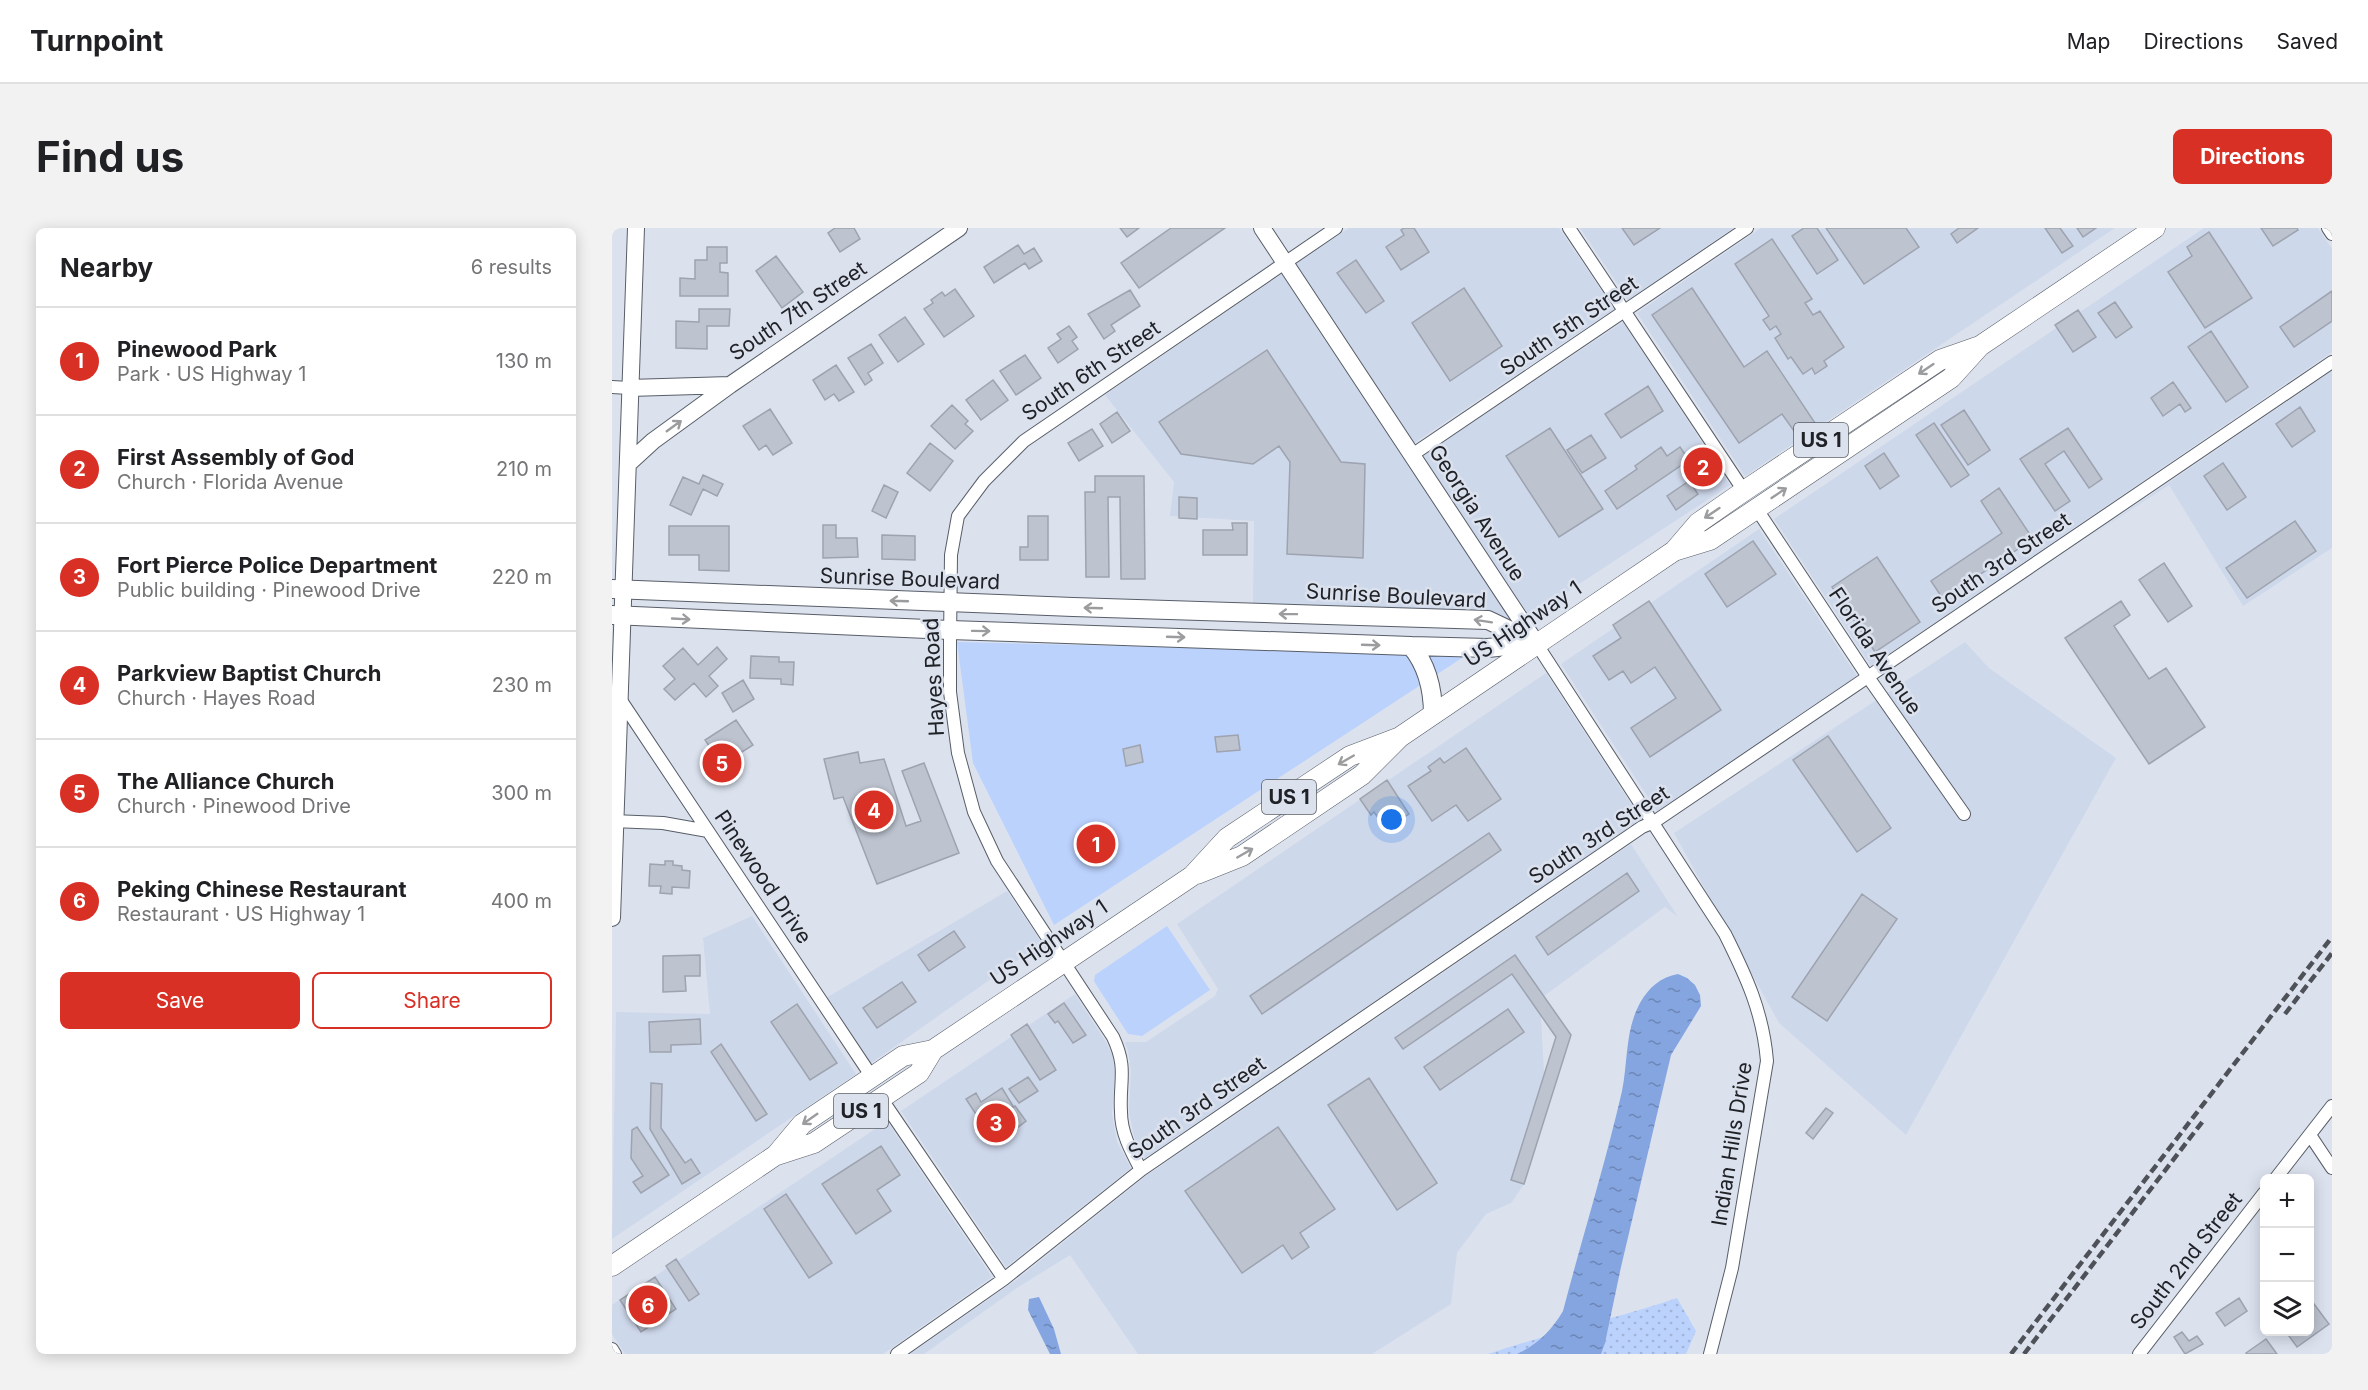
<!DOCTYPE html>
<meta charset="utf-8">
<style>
:root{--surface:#fff;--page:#f2f2f2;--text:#202124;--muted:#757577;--line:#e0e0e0;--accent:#d93025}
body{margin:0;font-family:Inter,sans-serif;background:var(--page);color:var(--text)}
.controls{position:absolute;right:18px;bottom:18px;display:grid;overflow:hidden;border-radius:9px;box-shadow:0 3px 15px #0003}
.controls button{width:54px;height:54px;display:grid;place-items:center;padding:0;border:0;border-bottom:2px solid var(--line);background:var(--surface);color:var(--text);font:30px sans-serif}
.you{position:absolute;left:780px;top:592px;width:21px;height:21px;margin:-15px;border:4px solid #fff;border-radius:50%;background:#1a73e8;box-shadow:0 0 0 9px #1a73e833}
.badge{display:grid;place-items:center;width:39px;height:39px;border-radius:50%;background:var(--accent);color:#fff;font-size:20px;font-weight:700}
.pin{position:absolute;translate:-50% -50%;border:3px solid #fff;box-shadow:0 2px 6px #0006}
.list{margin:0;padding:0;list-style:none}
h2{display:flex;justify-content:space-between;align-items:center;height:78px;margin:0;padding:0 24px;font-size:26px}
h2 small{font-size:20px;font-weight:400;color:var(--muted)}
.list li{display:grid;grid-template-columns:39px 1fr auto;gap:18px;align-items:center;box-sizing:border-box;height:108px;padding:0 24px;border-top:2px solid var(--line)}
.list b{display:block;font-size:22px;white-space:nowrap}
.list p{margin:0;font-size:20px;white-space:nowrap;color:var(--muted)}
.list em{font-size:20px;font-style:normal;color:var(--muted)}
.actions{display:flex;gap:12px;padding:18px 24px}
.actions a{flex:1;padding:14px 0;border:2px solid var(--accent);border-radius:9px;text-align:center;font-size:21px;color:var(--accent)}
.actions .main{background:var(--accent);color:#fff}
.icon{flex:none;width:33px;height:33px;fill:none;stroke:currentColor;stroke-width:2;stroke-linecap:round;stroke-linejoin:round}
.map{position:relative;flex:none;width:1720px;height:1126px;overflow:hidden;border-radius:9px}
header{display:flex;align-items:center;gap:36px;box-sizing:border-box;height:84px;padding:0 30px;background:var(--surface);border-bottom:2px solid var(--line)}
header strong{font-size:28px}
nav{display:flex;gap:33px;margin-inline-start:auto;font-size:21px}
.intro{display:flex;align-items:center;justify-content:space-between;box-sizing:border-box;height:144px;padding:0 36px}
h1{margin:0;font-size:42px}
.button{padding:15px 27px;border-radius:9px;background:var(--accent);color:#fff;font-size:21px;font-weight:700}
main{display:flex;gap:36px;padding:0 36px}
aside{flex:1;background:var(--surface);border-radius:9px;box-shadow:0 3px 15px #0003}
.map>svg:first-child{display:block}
</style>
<header>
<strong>Turnpoint</strong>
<nav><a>Map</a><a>Directions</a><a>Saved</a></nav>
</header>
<div class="intro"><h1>Find us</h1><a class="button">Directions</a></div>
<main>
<aside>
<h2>Nearby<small>6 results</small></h2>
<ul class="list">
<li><span class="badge">1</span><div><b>Pinewood Park</b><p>Park · US Highway 1</p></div><em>130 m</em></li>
<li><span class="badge">2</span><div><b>First Assembly of God</b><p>Church · Florida Avenue</p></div><em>210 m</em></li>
<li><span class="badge">3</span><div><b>Fort Pierce Police Department</b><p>Public building · Pinewood Drive</p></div><em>220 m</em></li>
<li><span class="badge">4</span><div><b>Parkview Baptist Church</b><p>Church · Hayes Road</p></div><em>230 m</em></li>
<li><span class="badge">5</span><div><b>The Alliance Church</b><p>Church · Pinewood Drive</p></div><em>300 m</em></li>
<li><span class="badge">6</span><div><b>Peking Chinese Restaurant</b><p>Restaurant · US Highway 1</p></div><em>400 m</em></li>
</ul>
<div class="actions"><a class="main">Save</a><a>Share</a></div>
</aside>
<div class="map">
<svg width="1720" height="1126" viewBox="0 0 1720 1126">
<defs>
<pattern id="grass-dots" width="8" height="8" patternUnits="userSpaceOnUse" patternTransform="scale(1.5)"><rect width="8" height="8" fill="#bbd2fd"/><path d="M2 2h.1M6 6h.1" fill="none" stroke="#a0b4d9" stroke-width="1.8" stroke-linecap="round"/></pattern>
<pattern id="water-ripples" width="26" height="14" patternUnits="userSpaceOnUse" patternTransform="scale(1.5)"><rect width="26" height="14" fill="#85a5e0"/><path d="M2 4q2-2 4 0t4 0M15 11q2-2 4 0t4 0" fill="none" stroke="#6c86b6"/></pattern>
</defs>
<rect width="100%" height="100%" fill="#dbe2ee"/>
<path fill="#ced8eb" d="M 737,0 L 947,0 L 1002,81 L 802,215 L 684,36 Z
M 968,0 L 1121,0 L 1016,72 Z
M 1149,0 L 1503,0 L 1133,248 L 1025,85 Z
M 1592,0 L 1706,0 L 1720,21 L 1720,124 L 1259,438 L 1162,291 Z
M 670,46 L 787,224 L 901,395 L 641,377 L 642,293 L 558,288 L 562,254 L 493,167 Z
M 1011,94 L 1118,257 L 917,389 L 810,228 Z
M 1720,143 L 1720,320 L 1631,378 L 1557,257 L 1474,311 Z
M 1147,301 L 1245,448 L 1045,583 L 949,436 Z
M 1353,414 L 1377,440 L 1504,530 L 1294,907 L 1167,795 L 1062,605 Z
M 934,445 L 1029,591 L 533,930 L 522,909 L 517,883 L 519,843 L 516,822 L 513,814 L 534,814 L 603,768 L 606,761 L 565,696 Z
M 1019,616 L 1066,689 L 1053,679 L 928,771 L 933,862 L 913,955 L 899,975 L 874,986 L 845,1025 L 839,1076 L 760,1126 L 526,1126 L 458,1027 L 405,1060 L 312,1126 L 298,1126 L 403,1053 L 534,948 Z
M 395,663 L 430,715 L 258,836 L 214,770 Z
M 140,688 L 244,846 L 0,1011 L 4,784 L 98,786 L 91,710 Z
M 463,766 L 494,814 L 500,826 L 503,845 L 500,886 L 505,914 L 519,940 L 394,1039 L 289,883 Z
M 275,893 L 380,1049 L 271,1126 L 13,1126 L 0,1106 L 0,1077 Z"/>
<path fill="url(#grass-dots)" d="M 1065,1070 L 1084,1103 L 1074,1126 L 876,1126 C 939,1105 1003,1091 1065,1070 Z"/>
<path fill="#bbd2fd" d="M 345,414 L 856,426 L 442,697 L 361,535 Z
M 555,698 L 598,762 L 530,808 L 516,806 L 485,758 L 482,753 L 483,747 Z"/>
<path fill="url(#water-ripples)" d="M 1066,746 L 1075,750 L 1083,757 L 1088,767 L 1089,778 L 1059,827 L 1009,1039 L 993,1115 L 989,1126 L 905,1126 C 926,1116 939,1103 951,1083 C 970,1010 993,937 1010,863 C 1016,834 1013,802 1028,775 C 1037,759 1049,749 1066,746 Z
M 427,1069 L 442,1101 L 449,1126 L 438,1126 L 416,1082 L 417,1071 Z"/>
<path fill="#bdc4d0" stroke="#9da3af" stroke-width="1.5" d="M 223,0 L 242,0 L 248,11 L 228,24 L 216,5 Z
M 508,0 L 527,0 L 515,9 Z
M 559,0 L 613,0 L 527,60 L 509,35 Z
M 792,0 L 802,0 L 817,24 L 789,42 L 774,19 L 792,7 L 789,2 Z
M 1010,0 L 1048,0 L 1022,17 Z
M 1192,0 L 1205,0 L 1226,32 L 1205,46 L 1180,8 Z
M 1214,0 L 1294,0 L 1307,19 L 1252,56 Z
M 1347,0 L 1366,0 L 1345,15 L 1339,6 Z
M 1433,0 L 1448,0 L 1461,18 L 1450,25 Z
M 1465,0 L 1484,0 L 1471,9 Z
M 1649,0 L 1685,0 L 1686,2 L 1661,18 Z
M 1597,4 L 1640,70 L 1593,100 L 1556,44 L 1580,28 L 1575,19 Z
M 1160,11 L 1200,71 L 1193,75 L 1201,87 L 1208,83 L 1232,119 L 1212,133 L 1215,138 L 1203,146 L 1200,140 L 1191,146 L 1179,129 L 1176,131 L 1163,110 L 1169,106 L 1164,98 L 1158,102 L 1151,92 L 1157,88 L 1123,36 Z
M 406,17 L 412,26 L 422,20 L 430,33 L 417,41 L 413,35 L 382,55 L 372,39 Z
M 95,19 L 115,19 L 115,35 L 108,35 L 108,44 L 116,45 L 116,68 L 68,68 L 68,50 L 83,51 L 83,32 L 95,32 Z
M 164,28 L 191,64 L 170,80 L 144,43 Z
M 744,32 L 772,73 L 754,85 L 725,45 Z
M 852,60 L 890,118 L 838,153 L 800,95 Z
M 1080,60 L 1132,139 L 1155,123 L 1205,198 L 1187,210 L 1170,186 L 1127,215 L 1040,87 Z
M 343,61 L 362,88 L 332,109 L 312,81 L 321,75 L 319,72 L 330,64 L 333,68 Z
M 518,62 L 528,78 L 499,97 L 503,103 L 492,111 L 476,86 Z
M 1720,63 L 1720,93 L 1682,119 L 1668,99 Z
M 1503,74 L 1520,99 L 1504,110 L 1486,85 Z
M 87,81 L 118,81 L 117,98 L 95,98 L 95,121 L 64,120 L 64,93 L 87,94 Z
M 1466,82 L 1484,109 L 1461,124 L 1443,97 Z
M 293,89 L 312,116 L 286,134 L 267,107 Z
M 457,98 L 465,109 L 460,113 L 466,121 L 446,135 L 436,120 L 449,111 L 445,106 Z
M 1599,103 L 1636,159 L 1614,174 L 1576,119 Z
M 259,116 L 271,135 L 256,145 L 260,152 L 253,157 L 236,130 Z
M 655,122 L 729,234 L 753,236 L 751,330 L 675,326 L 678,234 L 667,218 L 641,236 L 569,226 L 547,194 Z
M 413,127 L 429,150 L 404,167 L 388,143 Z
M 224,137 L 242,164 L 227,173 L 222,166 L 213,172 L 201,152 Z
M 381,152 L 396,172 L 369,192 L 354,172 Z
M 1561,154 L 1579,180 L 1573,184 L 1568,176 L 1551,188 L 1539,170 Z
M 1036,158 L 1051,183 L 1009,210 L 993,186 Z
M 340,177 L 356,193 L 353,196 L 361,203 L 343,221 L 319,198 Z
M 1688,179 L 1703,203 L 1680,219 L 1664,196 Z
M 158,181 L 180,215 L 161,227 L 154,217 L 147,222 L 131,198 Z
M 1352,182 L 1378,222 L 1356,237 L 1329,197 Z
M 505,184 L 518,203 L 500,215 L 488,196 Z
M 1322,195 L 1357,247 L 1339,259 L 1304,207 Z
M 938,200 L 991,281 L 947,309 L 894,228 Z
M 1456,200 L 1490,251 L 1477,260 L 1452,223 L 1433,236 L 1458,273 L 1443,283 L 1408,231 Z
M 480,201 L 491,218 L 467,233 L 456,215 Z
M 979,207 L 994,230 L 970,245 L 955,222 Z
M 318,215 L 341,233 L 318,263 L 295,245 Z
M 1049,219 L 1055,228 L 1068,219 L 1077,232 L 1005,281 L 993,263 L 1025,241 L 1023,238 Z
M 1272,225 L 1287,248 L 1268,261 L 1253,238 Z
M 1611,235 L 1634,269 L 1615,282 L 1592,248 Z
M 91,247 L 111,256 L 105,268 L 91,261 L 79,287 L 58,277 L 71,249 L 87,256 Z
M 483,248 L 532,248 L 533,351 L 509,351 L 508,269 L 496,269 L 497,349 L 474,349 L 473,264 L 483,264 Z
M 1077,253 L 1086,266 L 1064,282 L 1055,268 Z
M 272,257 L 286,264 L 274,290 L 260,283 Z
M 1387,260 L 1421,311 L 1331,371 L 1319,353 L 1390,305 L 1369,273 Z
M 567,269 L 585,270 L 585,291 L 567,290 Z
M 416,288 L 436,288 L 436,332 L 408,332 L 408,319 L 416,319 Z
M 1683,293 L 1704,323 L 1635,370 L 1614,340 Z
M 620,295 L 635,295 L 635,327 L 591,327 L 591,302 L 621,302 Z
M 211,297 L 224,297 L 224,310 L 245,310 L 246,329 L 211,330 Z
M 57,298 L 117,298 L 117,343 L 87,342 L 87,327 L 57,327 Z
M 270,307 L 303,308 L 303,332 L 270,331 Z
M 1141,313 L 1164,346 L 1115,379 L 1093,346 Z
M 1265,329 L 1308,394 L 1263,424 L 1220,359 Z
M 1552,335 L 1580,378 L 1556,394 L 1527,352 Z
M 1037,373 L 1109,482 L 1038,529 L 1019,500 L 1064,470 L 1043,439 L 1019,455 L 1011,443 L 997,452 L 981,428 L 1009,410 L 1001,397 Z
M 1509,373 L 1518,387 L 1502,398 L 1537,451 L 1554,440 L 1593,499 L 1537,536 L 1453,410 Z
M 105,419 L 115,431 L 97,448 L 106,458 L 94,469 L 82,455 L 63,472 L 52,461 L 63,451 L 51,438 L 71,420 L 86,437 Z
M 139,428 L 167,429 L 167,434 L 182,434 L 181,457 L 169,456 L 169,451 L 138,450 Z
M 131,452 L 142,471 L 121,484 L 110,465 Z
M 124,492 L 141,517 L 106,539 L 96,525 L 100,522 L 93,512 Z
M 626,507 L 628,522 L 605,524 L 603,509 Z
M 1216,508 L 1279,600 L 1245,624 L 1181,532 Z
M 528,517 L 531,534 L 514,538 L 511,521 Z
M 854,520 L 889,571 L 856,593 L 844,577 L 820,593 L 796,558 L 819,543 L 816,539 L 828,530 L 832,535 Z
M 246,524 L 248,535 L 272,531 L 294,598 L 309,593 L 290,543 L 312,535 L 347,625 L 265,656 L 231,569 L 222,571 L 212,531 Z
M 775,552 L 797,586 L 774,601 L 762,584 L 759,587 L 748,571 Z
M 877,605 L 889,622 L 650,786 L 638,768 Z
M 53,633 L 61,633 L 61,637 L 70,638 L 70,642 L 78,643 L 77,660 L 60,659 L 60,666 L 48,665 L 49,658 L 37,658 L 38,636 L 53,637 Z
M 1015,645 L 1027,663 L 936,727 L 924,709 Z
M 1250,666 L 1285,691 L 1215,793 L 1180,769 Z
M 342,703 L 353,719 L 317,743 L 306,727 Z
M 88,727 L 88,748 L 73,748 L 74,763 L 51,764 L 51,728 Z
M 903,727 L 959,807 L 912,956 L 899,952 L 944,809 L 900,746 L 791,821 L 783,810 Z
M 290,754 L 304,774 L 265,800 L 251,780 Z
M 452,775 L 474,807 L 461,815 L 446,793 L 443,795 L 436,786 Z
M 185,776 L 225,835 L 198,852 L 159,794 Z
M 896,781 L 912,804 L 828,862 L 812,839 Z
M 88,791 L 89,816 L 59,817 L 59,824 L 38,824 L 37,794 Z
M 415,796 L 444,842 L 428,852 L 399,807 Z
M 109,816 L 155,886 L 144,893 L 99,824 Z
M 416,849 L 426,863 L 407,875 L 397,861 Z
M 757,850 L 825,955 L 785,982 L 716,877 Z
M 39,855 L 50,856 L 49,900 L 73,935 L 79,931 L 88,945 L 70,956 L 38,901 Z
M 390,860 L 401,878 L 371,897 L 354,871 L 364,865 L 369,874 Z
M 403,878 L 414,893 L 396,907 L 385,892 Z
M 1214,880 L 1221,885 L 1201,911 L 1194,905 Z
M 25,899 L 57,947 L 29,965 L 21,954 L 31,948 L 19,930 L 20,902 Z
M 666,899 L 723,981 L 688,1005 L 697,1019 L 680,1031 L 671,1017 L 630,1045 L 573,963 Z
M 269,918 L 288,947 L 265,962 L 279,983 L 244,1006 L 210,956 Z
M 174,966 L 220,1035 L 197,1050 L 152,981 Z
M 64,1031 L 87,1066 L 77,1073 L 54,1038 Z
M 43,1049 L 64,1081 L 29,1104 L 8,1072 Z
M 1627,1070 L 1635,1083 L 1613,1098 L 1604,1085 Z
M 1702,1076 L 1717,1096 L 1685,1119 L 1674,1104 L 1698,1104 L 1698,1080 Z
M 1570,1104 L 1577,1113 L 1585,1108 L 1591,1116 L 1573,1126 L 1562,1109 Z
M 1654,1111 L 1665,1126 L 1635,1126 L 1634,1125 Z"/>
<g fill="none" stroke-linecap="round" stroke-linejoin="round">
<g stroke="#585e68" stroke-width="14">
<path id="minor" d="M 957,0 L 1132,263
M 1716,0 L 1720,6
M 0,159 L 17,160
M 800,227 L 1135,0
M 1144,280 L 1256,449 L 1352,586
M 924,415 L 1113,706 C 1134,748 1151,784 1155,833 L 1120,1040 L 1098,1126
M 8,471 L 260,849
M 0,593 L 51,595 L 96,603
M 269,870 L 392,1051
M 1698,907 L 1720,940
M 529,942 C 519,923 509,905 509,884 C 507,853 516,841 501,809 L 385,633 L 362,584 L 346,525 L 338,464 L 338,413 L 339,327 L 346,288 L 372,253 L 412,213 L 724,0
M 1664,950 L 1720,878
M 0,1121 L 3,1126
M 285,1126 L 392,1051 L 529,942 L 1030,599 L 1042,594 L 1720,134
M 1527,1126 L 1652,965"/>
</g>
<g stroke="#585e68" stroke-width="18">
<path id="tertiary" d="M 650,0 L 924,415
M 17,160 L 118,157 L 347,0
M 17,235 L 41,213 L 118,157
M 0,690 L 24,0"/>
</g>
<g stroke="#585e68" stroke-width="20">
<path id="secondary" d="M 0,361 L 461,379 L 876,392 L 924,415
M 0,387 L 338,402 L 799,418 L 876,420 L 924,415
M 799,418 C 815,437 821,462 821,487"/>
</g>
<g stroke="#585e68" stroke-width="21">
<path id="primary" d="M 1062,323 L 1098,312 L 1339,150 L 1368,118 L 1543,0
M 585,646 L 630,628 L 750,547 L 788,509 L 1062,323 L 1086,295 L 1132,263 L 1328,132 L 1368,118
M 165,927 L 202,915 L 307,845 L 321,822
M 0,1038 L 164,927 L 190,896 L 260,849 L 291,828 L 321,822 L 580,648 L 615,610 L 738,528 L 788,509"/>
</g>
<use href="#minor" stroke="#fff" stroke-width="12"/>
<use href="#tertiary" stroke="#fff" stroke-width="16"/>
<use href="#secondary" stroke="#fff" stroke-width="18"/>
<use href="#primary" stroke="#fff" stroke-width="20"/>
<path stroke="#4e5158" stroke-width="4.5" stroke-dasharray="9 4.5" stroke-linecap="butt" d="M 1673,786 L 1720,725
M 1399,1126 L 1720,709
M 1412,1126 L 1591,893"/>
</g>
<defs><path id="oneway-shaft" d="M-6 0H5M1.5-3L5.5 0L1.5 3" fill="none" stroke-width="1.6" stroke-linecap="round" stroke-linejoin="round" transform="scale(1.5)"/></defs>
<g stroke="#9b9c9e">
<use href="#oneway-shaft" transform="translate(1314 141) rotate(146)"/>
<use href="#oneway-shaft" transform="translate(62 198) rotate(-36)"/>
<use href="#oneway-shaft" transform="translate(1167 265) rotate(-34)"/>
<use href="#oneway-shaft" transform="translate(1100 285) rotate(146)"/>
<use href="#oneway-shaft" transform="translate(287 373) rotate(-178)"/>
<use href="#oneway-shaft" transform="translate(481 380) rotate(-178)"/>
<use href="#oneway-shaft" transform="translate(676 386) rotate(-179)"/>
<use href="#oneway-shaft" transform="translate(69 391) rotate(3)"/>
<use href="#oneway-shaft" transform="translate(871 393) rotate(-171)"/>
<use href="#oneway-shaft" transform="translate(369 403) rotate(1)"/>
<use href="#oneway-shaft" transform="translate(564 409) rotate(2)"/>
<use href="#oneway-shaft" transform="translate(759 417) rotate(2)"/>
<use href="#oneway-shaft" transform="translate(734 532) rotate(150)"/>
<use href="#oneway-shaft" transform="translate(633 625) rotate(-30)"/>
<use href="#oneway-shaft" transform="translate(198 891) rotate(145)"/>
</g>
<g text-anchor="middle" stroke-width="5" stroke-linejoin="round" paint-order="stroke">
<g fill="#dbe2ee" stroke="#585c63" stroke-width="1.5">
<rect x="1182" y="195" width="54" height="34" rx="4.5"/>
<rect x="650" y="552" width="54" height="34" rx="4.5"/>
<rect x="222" y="866" width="54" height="34" rx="4.5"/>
</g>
<g font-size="20" font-weight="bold" fill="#202227">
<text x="1209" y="219">US 1</text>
<text x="677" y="576">US 1</text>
<text x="249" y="890">US 1</text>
</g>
<g font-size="21" fill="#202227" stroke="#dbe2ee">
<text transform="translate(186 83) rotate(-34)" y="7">South 7th Street</text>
<text transform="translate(957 98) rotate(-34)" y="7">South 5th Street</text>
<text transform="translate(479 143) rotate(-34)" y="7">South 6th Street</text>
<text transform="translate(865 285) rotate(57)" y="7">Georgia Avenue</text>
<text transform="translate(1389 335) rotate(-34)" y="7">South 3rd Street</text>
<text transform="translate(298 351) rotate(2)" y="7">Sunrise Boulevard</text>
<text transform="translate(784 368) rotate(3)" y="7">Sunrise Boulevard</text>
<text transform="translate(911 396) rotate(-34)" y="7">US Highway 1</text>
<text transform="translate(1263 423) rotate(56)" y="7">Florida Avenue</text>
<text transform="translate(322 449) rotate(-93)" y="7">Hayes Road</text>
<text transform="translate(987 607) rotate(-33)" y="7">South 3rd Street</text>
<text transform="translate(151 649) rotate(56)" y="7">Pinewood Drive</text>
<text transform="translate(437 715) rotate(-34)" y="7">US Highway 1</text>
<text transform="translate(585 880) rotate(-35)" y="7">South 3rd Street</text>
<text transform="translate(1120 916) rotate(-81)" y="7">Indian Hills Drive</text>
<text transform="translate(1574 1033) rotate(-52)" y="7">South 2nd Street</text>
</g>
</g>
</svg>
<div class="controls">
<button>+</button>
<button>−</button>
<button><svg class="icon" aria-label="layers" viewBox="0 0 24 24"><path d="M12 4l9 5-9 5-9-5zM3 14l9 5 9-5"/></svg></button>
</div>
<div class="you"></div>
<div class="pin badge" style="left:484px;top:616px">1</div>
<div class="pin badge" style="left:1091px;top:239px">2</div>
<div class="pin badge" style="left:384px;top:895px">3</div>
<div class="pin badge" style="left:262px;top:582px">4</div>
<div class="pin badge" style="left:110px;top:535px">5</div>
<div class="pin badge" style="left:36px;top:1077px">6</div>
</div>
</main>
